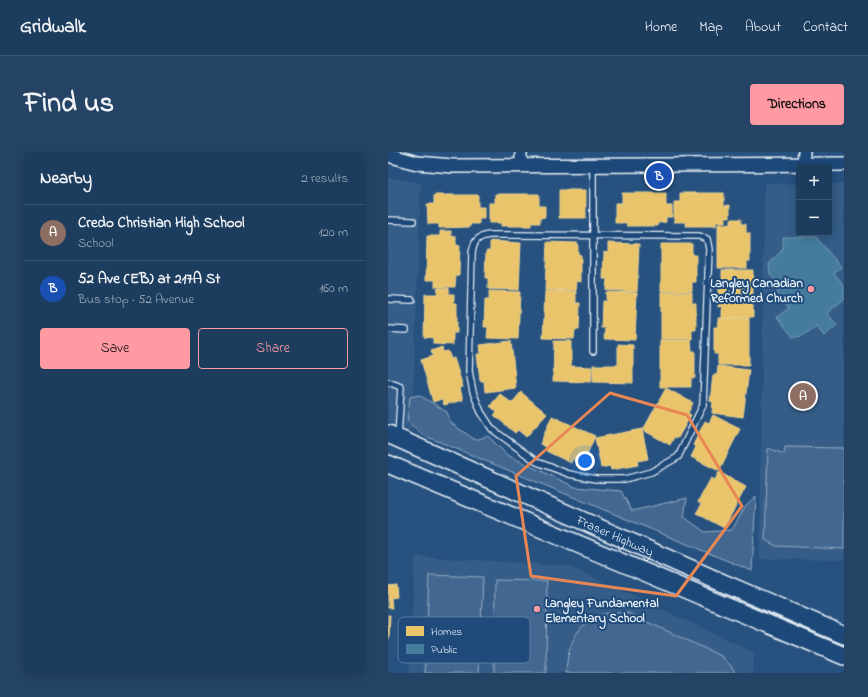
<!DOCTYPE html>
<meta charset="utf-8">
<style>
:root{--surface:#1d3d5f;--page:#254465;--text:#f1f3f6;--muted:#a0aebd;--line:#3b5674;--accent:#ff9aa2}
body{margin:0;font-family:"Indie Flower",sans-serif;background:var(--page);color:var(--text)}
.controls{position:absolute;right:12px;top:12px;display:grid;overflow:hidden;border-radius:4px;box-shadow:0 2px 10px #0003}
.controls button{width:36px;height:36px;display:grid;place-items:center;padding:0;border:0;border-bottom:1px solid var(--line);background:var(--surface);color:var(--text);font:20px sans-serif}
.you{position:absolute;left:197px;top:309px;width:14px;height:14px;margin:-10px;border:3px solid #fff;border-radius:50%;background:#1a73e8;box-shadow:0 0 0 6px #1a73e833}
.badge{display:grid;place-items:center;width:26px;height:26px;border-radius:50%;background:var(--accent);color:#fff;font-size:13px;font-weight:700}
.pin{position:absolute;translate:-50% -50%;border:2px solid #fff;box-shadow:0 1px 4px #0006}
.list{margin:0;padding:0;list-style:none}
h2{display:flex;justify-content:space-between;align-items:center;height:52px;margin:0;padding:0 16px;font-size:17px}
h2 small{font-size:13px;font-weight:400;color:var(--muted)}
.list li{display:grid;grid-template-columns:26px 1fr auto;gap:12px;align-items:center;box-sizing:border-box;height:56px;padding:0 16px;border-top:1px solid var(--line)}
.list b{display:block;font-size:15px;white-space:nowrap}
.list p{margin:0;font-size:13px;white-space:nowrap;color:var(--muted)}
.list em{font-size:13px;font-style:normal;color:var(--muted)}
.actions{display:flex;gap:8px;padding:12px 16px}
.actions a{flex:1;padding:9px 0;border:1px solid var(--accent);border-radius:4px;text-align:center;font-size:14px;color:var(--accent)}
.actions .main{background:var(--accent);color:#111}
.map{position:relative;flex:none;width:456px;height:521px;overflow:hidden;border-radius:4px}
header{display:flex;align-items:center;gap:24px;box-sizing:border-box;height:56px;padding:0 20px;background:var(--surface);border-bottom:1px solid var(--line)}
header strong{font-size:19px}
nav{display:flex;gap:22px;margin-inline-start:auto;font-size:14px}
.intro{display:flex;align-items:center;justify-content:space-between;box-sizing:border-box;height:96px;padding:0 24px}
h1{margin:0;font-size:28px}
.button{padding:10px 18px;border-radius:4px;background:var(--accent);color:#111;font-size:14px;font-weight:700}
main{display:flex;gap:24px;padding:0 24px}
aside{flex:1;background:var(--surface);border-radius:4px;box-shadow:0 2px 10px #0003}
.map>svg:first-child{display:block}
</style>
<header>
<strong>Gridwalk</strong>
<nav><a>Home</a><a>Map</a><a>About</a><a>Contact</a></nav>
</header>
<div class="intro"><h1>Find us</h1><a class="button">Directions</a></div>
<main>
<aside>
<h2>Nearby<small>2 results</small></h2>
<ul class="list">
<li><span class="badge" style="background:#8d6e63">A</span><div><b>Credo Christian High School</b><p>School</p></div><em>120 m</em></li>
<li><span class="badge" style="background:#1a4fb4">B</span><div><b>52 Ave (EB) at 217A St</b><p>Bus stop · 52 Avenue</p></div><em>160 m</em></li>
</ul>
<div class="actions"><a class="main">Save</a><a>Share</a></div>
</aside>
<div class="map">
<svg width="456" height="521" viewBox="0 0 456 521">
<rect width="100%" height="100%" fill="#27517f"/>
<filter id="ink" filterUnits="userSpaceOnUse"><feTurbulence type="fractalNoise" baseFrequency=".025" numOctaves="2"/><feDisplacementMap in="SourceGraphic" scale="8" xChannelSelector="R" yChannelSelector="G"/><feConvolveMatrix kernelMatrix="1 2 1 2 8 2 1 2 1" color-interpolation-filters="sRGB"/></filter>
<g filter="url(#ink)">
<path fill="#355d88" d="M 0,25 L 33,31 L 24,279 L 0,269 Z
M 376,31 L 411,32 L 411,81 L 441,81 L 441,32 L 456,32 L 456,408 L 372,407 Z
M 27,404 L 181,414 L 366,500 L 365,521 L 21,521 Z"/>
<path fill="#436891" stroke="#96acc4" d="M 31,243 L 59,260 L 63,271 L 87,288 L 100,284 L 119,303 L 187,335 L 233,339 L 244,359 L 299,346 L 296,365 L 317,380 L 344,378 L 358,353 L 368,344 L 364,419 L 35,283 L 19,269 L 22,245 Z
M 397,295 L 456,296 L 456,397 L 388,394 L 377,388 L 380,296 L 396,302 Z
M 41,423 L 95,425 L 91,521 L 37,521 Z
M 107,428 L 159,429 L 158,521 L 106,521 Z
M 240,461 L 333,504 L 344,515 L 347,521 L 178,521 C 179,497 187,472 212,463 C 220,460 232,461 240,461 Z"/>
<path fill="#e9c46a" stroke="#e9d295" d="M 171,38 L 198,38 L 198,66 L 171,66 Z
M 234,41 L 278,41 L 278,54 L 284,54 L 284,65 L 278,65 L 278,70 L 270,71 L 270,74 L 239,74 L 239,71 L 227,71 L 227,51 L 234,51 Z
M 292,41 L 336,41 L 336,54 L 342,53 L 342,65 L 337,65 L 337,70 L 328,70 L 328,74 L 298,74 L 298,70 L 286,70 L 286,50 L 292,50 Z
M 107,42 L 151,42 L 151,54 L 157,54 L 157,65 L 152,66 L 152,71 L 143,71 L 143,74 L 113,74 L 113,71 L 101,71 L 101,51 L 107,51 Z
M 46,43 L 90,43 L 90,55 L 96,55 L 96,67 L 91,67 L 91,72 L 82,72 L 82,75 L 51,76 L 51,72 L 40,72 L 39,52 L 46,52 Z
M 343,67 L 353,67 L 353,72 L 358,72 L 358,81 L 362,81 L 362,109 L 359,109 L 359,116 L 330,116 L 330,72 L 343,72 Z
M 52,79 L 63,79 L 63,84 L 68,84 L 68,93 L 72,93 L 71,123 L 68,123 L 67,135 L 47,135 L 47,128 L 38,128 L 39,84 L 52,84 Z
M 102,89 L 133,91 L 131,138 L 100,137 L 100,126 L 97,126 L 98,99 L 102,99 Z
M 159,90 L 190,91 L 190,102 L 193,103 L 193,130 L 189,129 L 188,139 L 157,138 Z
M 220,91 L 251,92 L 249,140 L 218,138 L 219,127 L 215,127 L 216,100 L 220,101 Z
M 273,92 L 304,92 L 304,103 L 308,103 L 308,130 L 304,130 L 304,139 L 273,139 Z
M 334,118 L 365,118 L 365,165 L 334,166 L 334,154 L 330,155 L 330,128 L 334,127 Z
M 50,136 L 61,136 L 61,142 L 66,142 L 66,151 L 69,151 L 69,181 L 65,181 L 65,193 L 45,192 L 45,186 L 36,185 L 37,142 L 49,142 Z
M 101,139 L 132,140 L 130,187 L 99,186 L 100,175 L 96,175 L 97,148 L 101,148 Z
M 157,139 L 188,140 L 188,151 L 192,151 L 191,178 L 187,178 L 186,187 L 155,186 Z
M 218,140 L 249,141 L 247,188 L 216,187 L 217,176 L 213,176 L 214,149 L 218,149 Z
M 273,140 L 304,140 L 304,151 L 308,151 L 308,178 L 304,178 L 304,187 L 273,187 Z
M 330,166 L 361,166 L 361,213 L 330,213 L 330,202 L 326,202 L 326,175 L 330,175 Z
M 272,188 L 303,188 L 304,199 L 307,199 L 307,226 L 303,226 L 303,235 L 272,235 Z
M 123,189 L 128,236 L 97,240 L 96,229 L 92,229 L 89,202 L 93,202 L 92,193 Z
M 166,189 L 183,189 L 183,214 L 204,215 L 203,230 L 165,229 Z
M 230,192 L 245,193 L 245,231 L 205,230 L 205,213 L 230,213 Z
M 54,195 L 55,200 L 60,199 L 63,207 L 66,206 L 75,235 L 72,236 L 75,248 L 56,253 L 54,247 L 45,250 L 33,208 L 45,204 L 43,199 Z
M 330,214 L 361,218 L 355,265 L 324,261 L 325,250 L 322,249 L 325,223 L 329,223 Z
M 278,236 L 305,251 L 300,261 L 303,263 L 290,286 L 286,285 L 282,293 L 255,278 Z
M 133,240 L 159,262 L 138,285 L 130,278 L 127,281 L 106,263 L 109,260 L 102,254 L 112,242 L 124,251 Z
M 325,263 L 352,277 L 331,319 L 303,305 L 308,295 L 305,293 L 317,269 L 321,271 Z
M 164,264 L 207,284 L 195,312 L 185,307 L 183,311 L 158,299 L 160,296 L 152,292 Z
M 254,277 L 260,307 L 249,309 L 250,313 L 223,318 L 222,314 L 213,316 L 207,286 Z
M 331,320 L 358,335 L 336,376 L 308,361 L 314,352 L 310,350 L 323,326 L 327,328 Z
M 8,433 L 9,445 L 3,446 L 4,456 L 0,456 L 0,434 Z
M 0,463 L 2,463 L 1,487 L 0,487 Z"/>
<path fill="#457b9d" stroke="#769eb8" d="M 395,85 L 428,85 L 453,115 L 446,121 L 456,133 L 456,147 L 439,161 L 449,173 L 436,184 L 428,174 L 415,184 L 405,185 L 389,165 L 401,156 L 389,141 L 393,133 L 382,123 L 381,112 L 395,97 Z"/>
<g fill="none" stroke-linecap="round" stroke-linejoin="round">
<g stroke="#e8f1f8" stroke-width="8">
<path id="service" d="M 205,13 L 205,199
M 0,68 L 25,69
M 101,83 L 311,84 L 319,87 L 321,97 L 315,253 L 290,305 L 263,320 L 237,327 L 208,327 L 181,322 L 149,310 L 104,277 L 93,260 L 85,240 L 81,219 L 84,101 C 86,89 89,85 101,83 Z
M 0,147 L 24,148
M 0,177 L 18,178
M 0,230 L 13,235 L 10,284"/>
</g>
<g stroke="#e8f1f8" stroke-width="14">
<path id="minor" d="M 415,12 L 416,0
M 133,14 L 133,0"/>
</g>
<g stroke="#e8f1f8" stroke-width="16">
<path id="tertiary" d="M 0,3 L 29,11 L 64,14 L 456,12"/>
</g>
<g stroke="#e8f1f8" stroke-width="20">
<g id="primary">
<path id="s1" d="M 0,282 L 328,428 L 456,483"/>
<path d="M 0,312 L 456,504"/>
</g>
</g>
<use href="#service" stroke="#1f4a7a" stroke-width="5.5"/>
<use href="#minor" stroke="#1f4a7a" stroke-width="11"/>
<use href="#tertiary" stroke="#1f4a7a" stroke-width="13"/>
<use href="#primary" stroke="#1f4a7a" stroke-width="17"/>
</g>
</g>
<path fill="none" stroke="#e88753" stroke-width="3" stroke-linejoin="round" d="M 222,241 L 299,263 L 354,354 L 288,444 L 143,424 L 128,324 Z"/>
<g fill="#ff9aa2" stroke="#1f4a7a" stroke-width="1.5">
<circle cx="423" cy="137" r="4"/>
<circle cx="149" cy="457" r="4"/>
</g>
<g text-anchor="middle" stroke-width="4" stroke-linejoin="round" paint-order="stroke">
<g font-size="13" font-weight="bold" fill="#e8f1f8" stroke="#1f4a7a" text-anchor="end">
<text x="415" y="135">Langley Canadian<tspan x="415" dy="15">Reformed Church</tspan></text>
<text x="157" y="455" text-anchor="start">Langley Fundamental<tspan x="157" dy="15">Elementary School</tspan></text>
</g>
<g font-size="13" fill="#e8f1f8" stroke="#1f4a7a">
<text dy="5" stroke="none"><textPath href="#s1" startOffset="249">Fraser Highway</textPath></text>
</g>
</g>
<rect x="10" y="465" width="132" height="46" rx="6" fill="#1f4a7a" stroke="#5b7ca0" stroke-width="1"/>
<rect x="18" y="474" width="18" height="10" fill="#e9c46a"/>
<rect x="18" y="492" width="18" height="10" fill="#457b9d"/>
<g font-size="11" fill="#e8f1f8">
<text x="43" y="483">Homes</text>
<text x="43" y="501">Public</text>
</g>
</svg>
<div class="controls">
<button>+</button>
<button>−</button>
</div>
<div class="you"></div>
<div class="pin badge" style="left:415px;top:244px;background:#8d6e63">A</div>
<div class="pin badge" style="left:271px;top:24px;background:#1a4fb4">B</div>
</div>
</main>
